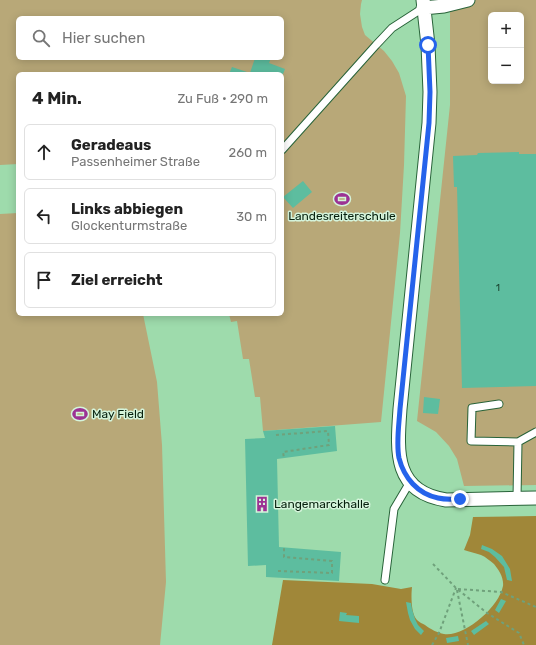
<!DOCTYPE html>
<html lang="de">
<meta charset="utf-8">
<style>
:root{--surface:#fff;--page:#f6f6f6;--text:#222;--muted:#767676;--line:#e0e0e0}
body{margin:0;font-family:Rubik,sans-serif;background:var(--page);color:var(--text)}
.controls{position:absolute;right:12px;top:12px;display:grid;overflow:hidden;border-radius:6px;box-shadow:0 2px 10px #0003}
.controls button{width:36px;height:36px;display:grid;place-items:center;padding:0;border:0;border-bottom:1px solid var(--line);background:var(--surface);color:var(--text);font:20px sans-serif}
.stop{position:absolute;width:12px;height:12px;margin:-9px;border:3px solid #2563eb;border-radius:50%;background:#fff}
.stop.end{background:#2563eb;border-color:#fff;box-shadow:0 1px 4px #0008}
.list{margin:0;padding:0;list-style:none}
h2{display:flex;justify-content:space-between;align-items:center;height:52px;margin:0;padding:0 16px;font-size:17px}
h2 small{font-size:13px;font-weight:400;color:var(--muted)}
.list li{display:grid;grid-template-columns:26px 1fr auto;gap:12px;align-items:center;box-sizing:border-box;height:56px;margin:0 8px 8px;padding:0 8px;border:1px solid var(--line);border-radius:6px}
.list b{display:block;font-size:15px;white-space:nowrap}
.list p{margin:0;font-size:13px;white-space:nowrap;color:var(--muted)}
.list em{font-size:13px;font-style:normal;color:var(--muted)}
.icon{flex:none;width:22px;height:22px;fill:none;stroke:currentColor;stroke-width:2;stroke-linecap:round;stroke-linejoin:round}
.map{position:relative;flex:none;width:536px;height:645px;overflow:hidden}
.search{position:absolute;background:var(--surface);box-shadow:0 2px 10px #0003;left:16px;top:16px;width:268px;height:44px;display:flex;align-items:center;gap:10px;box-sizing:border-box;padding:0 14px;border-radius:6px;color:var(--muted);font-size:15px}
.panel{position:absolute;background:var(--surface);box-shadow:0 2px 10px #0003;left:16px;top:72px;width:268px;height:244px;border-radius:6px}
.map>svg:first-child{display:block}
</style>
<div class="map">
<svg width="536" height="645" viewBox="0 0 536 645">
<rect width="100%" height="100%" fill="#9edbac"/>
<path fill="#b8a878" fill-rule="evenodd" d="M 0,0 L 362,0 L 361,4 L 360,14 L 362,27 L 365,35 L 384,51 L 392,61 L 399,73 L 406,96 L 404,165 L 400,233 L 381,422 L 263,431 L 260,397 L 255,397 L 249,359 L 243,359 L 237,321 L 231,322 L 229,314 L 282,314 L 282,74 L 18,74 L 18,164 L 0,165 ZM 18,18 L 282,18 L 282,58 L 18,58 Z
M 450,0 L 536,0 L 536,485 L 464,486 L 457,459 L 449,446 L 436,432 L 417,421 L 450,105 ZM 491,15 L 521,15 L 521,81 L 491,81 Z
M 18,213 L 18,314 L 143,314 L 157,382 L 162,445 L 166,582 L 160,645 L 0,645 L 0,214 Z"/>
<path fill="#a08739" d="M 536,516 L 536,645 L 272,645 L 283,580 L 372,584 L 401,589 L 412,587 C 411,596 411,614 417,620 C 419,622 423,624 425,625 C 430,629 438,633 444,634 C 465,637 499,607 503,586 C 504,578 499,570 494,564 C 490,561 486,557 481,555 C 476,553 469,552 464,550 L 470,535 L 473,517 Z"/>
<path fill="#5dbd9f" d="M 255,58 L 271,58 L 269,63 L 285,69 L 283,74 L 229,74 L 232,67 L 250,73 Z
M 519,152 L 519,154 L 536,154 L 536,386 L 462,388 L 457,187 L 454,187 L 453,156 L 477,155 L 478,153 Z
M 303,181 L 312,192 L 293,208 L 283,197 Z
M 424,397 L 440,399 L 438,414 L 423,413 Z
M 335,426 L 337,451 L 277,459 L 279,547 L 341,552 L 339,581 L 266,577 L 266,565 L 248,566 L 245,439 L 265,438 L 263,431 Z
M 482,545 L 492,549 L 502,556 L 510,569 L 512,581 L 507,580 L 504,567 L 495,557 L 489,552 L 481,549 Z
M 501,599 L 506,601 L 499,613 L 495,610 Z
M 406,602 L 411,603 L 412,609 L 415,619 L 418,625 L 424,631 L 421,635 L 415,629 L 410,620 L 408,613 Z
M 340,612 L 347,613 L 346,615 L 359,616 L 359,623 L 339,621 Z
M 486,621 L 489,624 L 474,635 L 471,631 Z
M 458,636 L 459,641 L 447,643 L 446,638 Z"/>
<g fill="none" stroke-linecap="round" stroke-linejoin="round">
<g stroke="#286339" stroke-width="9">
<path id="lane" d="M 282,150 L 376,45 L 392,28 L 423,8
M 499,404 L 472,408 L 471,441 L 518,442
M 517,498 L 518,442 L 536,432
M 385,580 L 394,509 L 410,482"/>
</g>
<g stroke="#286339" stroke-width="15">
<path id="street" d="M 423,0 L 428,45 L 430,92 L 429,123 L 400,409 C 397,451 393,492 446,500 L 536,498
M 423,8 L 444,6 L 468,0"/>
</g>
<path stroke="#6fa17b" stroke-width="2" stroke-dasharray="3 3" stroke-linecap="butt" d="M 276,435 L 328,431 L 329,445 L 283,452 L 284,458
M 433,564 L 456,588 L 487,613 L 519,633 L 524,645
M 278,571 L 332,573 L 332,561 L 284,557 L 284,547
M 458,589 L 501,592 L 536,607
M 457,590 L 468,645
M 432,645 L 439,633 L 456,588"/>
<use href="#lane" stroke="#fff" stroke-width="7"/>
<use href="#street" stroke="#fff" stroke-width="13"/>
</g>
<g fill="none" stroke-linecap="round" stroke-linejoin="round">
<path stroke="#2563eb" stroke-width="5" d="M 428,45 L 430,92 L 429,123 L 400,409 C 399,425 396,443 399,458 C 404,478 418,494 438,498 C 446,500 453,499 460,499"/>
</g>
<defs>
<g id="stadium-bare" transform="scale(1.2)"><path d="M0-5a6.5 5 0 1 0 0 10a6.5 5 0 1 0 0-10ZM-3.5-1.8h7v3.6h-7Z" fill="#9c3294" stroke="#d5f4db" stroke-width="2.5" paint-order="stroke"/></g>
<g id="building-bare" transform="scale(1.2)"><path d="M-4-6H4V6H1V3H-1V6H-4ZM-2.5-4.3h1.7v1.8h-1.7ZM.8-4.3h1.7v1.8H.8ZM-2.5-1h1.7V.8h-1.7ZM.8-1h1.7V.8H.8Z" fill="#9c3294" stroke="#d5f4db" stroke-width="2.5" paint-order="stroke"/></g>
</defs>
<g fill-rule="evenodd">
<use href="#stadium-bare" x="342" y="199"/>
<use href="#stadium-bare" x="80" y="414"/>
<use href="#building-bare" x="262" y="504"/>
</g>
<g text-anchor="middle" stroke-width="3" stroke-linejoin="round" paint-order="stroke">
<g font-size="10" fill="#1c4632">
<text x="498" y="291">1</text>
</g>
<g font-size="12" fill="#061f0d" stroke="#d5f4db" text-anchor="start">
<text x="342" y="220" text-anchor="middle">Landesreiterschule</text>
<text x="92" y="418">May Field</text>
<text x="274" y="508">Langemarckhalle</text>
</g>
</g>
</svg>
<div class="controls">
<button>+</button>
<button>−</button>
</div>
<div class="stop" style="left:428px;top:45px"></div>
<div class="stop end" style="left:460px;top:499px"></div>
<div class="search"><svg class="icon" aria-label="search" viewBox="0 0 24 24"><circle cx="10" cy="10" r="6"/><path d="M15 15l6 6"/></svg>Hier suchen</div>
<section class="panel">
<h2>4 Min.<small>Zu Fuß · 290 m</small></h2>
<ul class="list">
<li><svg class="icon" aria-label="ahead" viewBox="0 0 24 24"><path d="M12 20V5M6 11l6-6 6 6"/></svg><div><b>Geradeaus</b><p>Passenheimer Straße</p></div><em>260 m</em></li>
<li><svg class="icon" aria-label="left" viewBox="0 0 24 24"><path d="M17 20v-9H6M10 6l-5 5 5 5"/></svg><div><b>Links abbiegen</b><p>Glockenturmstraße</p></div><em>30 m</em></li>
<li><svg class="icon" aria-label="arrive" viewBox="0 0 24 24"><path d="M6 21V4h12l-3 4 3 4H6"/></svg><div><b>Ziel erreicht</b></div></li>
</ul>
</section>
</div>
